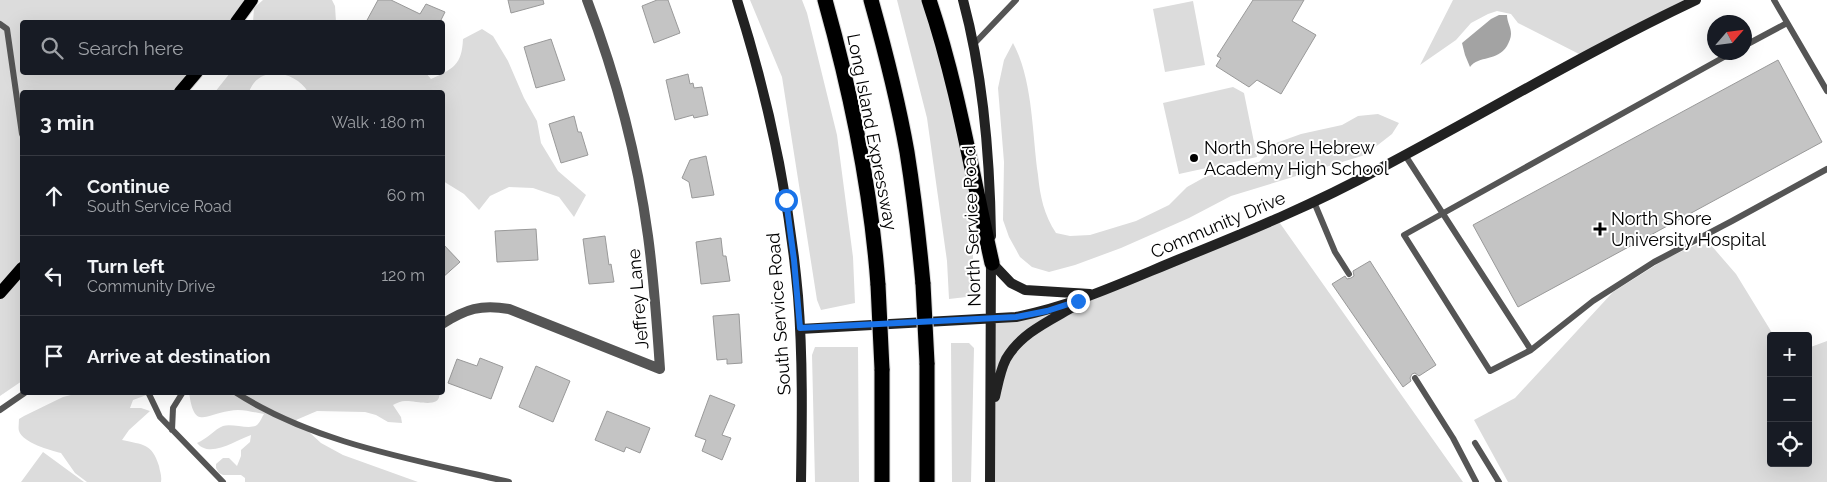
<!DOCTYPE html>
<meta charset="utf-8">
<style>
:root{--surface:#171b24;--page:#242831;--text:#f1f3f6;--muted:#9ea1a6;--line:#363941}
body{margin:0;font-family:Raleway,sans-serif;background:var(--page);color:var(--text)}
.controls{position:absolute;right:15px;bottom:15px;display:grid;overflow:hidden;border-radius:5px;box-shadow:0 5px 20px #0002}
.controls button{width:45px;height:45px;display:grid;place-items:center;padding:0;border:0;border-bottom:1px solid var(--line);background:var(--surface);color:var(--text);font:25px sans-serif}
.compass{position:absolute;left:1707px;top:15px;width:45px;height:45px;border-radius:50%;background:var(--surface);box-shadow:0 5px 20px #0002;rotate:62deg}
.stop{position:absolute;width:15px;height:15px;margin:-11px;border:4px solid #1a73e8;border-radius:50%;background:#fff}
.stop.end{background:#1a73e8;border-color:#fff;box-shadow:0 1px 5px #0008}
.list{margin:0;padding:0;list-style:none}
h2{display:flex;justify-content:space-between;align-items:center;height:65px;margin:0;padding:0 20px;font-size:21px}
h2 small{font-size:16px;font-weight:400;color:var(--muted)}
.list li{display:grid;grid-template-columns:32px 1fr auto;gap:15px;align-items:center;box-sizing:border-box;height:80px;padding:0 20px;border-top:1px solid var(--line)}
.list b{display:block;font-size:19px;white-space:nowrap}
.list p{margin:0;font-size:16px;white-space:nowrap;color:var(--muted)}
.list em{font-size:16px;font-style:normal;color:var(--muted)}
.icon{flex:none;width:28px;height:28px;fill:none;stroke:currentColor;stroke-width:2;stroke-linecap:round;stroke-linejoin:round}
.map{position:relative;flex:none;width:1827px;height:482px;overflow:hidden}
.search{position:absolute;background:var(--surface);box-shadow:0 5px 20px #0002;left:20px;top:20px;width:425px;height:55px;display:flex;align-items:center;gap:12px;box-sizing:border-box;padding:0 18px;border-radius:5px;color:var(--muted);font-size:19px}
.panel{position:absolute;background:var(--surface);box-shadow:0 5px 20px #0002;left:20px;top:90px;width:425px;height:305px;border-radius:5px}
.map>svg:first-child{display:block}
</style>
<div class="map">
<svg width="1827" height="482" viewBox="0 0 1827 482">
<rect width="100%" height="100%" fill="#fff"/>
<path fill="#dcdcdc" d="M 0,0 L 255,0 L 239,22 L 22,22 L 22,72 L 202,73 L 185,92 L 22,92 L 22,271 L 16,283 L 22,280 L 22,381 L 0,396 Z
M 263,0 L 332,0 L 335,6 L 336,22 L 253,22 L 254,8 Z
M 750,0 L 802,0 L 807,13 L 837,135 L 853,257 L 855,303 L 821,310 L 817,300 L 782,77 Z
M 897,0 L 924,0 L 957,121 L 970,198 L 975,296 L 949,299 L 947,261 L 927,118 Z
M 1453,0 L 1696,0 L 1585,57 L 1518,23 L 1511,14 L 1497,11 L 1488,14 L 1471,23 L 1456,40 L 1420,65 Z
M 1193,1 L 1205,65 L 1165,72 L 1153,9 Z
M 482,29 L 493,36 L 508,61 L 524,98 L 537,121 L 541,143 L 558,171 L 586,195 L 574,217 L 559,197 L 533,188 L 509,187 L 490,196 L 479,210 L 464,194 L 443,181 L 442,92 L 308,92 C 295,70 258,65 249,92 L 215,92 L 230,73 L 425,72 L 431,79 C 453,69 462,65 463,39 Z
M 1013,43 C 1033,80 1032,133 1038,175 C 1040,196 1044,215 1056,233 L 1070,236 L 1090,235 L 1136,221 L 1169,205 L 1187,187 L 1205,177 L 1234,167 L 1259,162 L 1276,143 L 1301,134 L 1342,125 L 1358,116 L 1378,114 L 1399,123 L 1392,134 L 1365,155 L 1231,196 L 1189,218 L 1121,248 L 1075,265 L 1049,272 L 1032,267 L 1020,257 L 1009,237 L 1003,220 L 1004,162 L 998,88 L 1004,60 Z
M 1233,87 L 1244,93 L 1257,157 L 1179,174 L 1163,103 Z
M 1277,219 L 1463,482 L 990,482 L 991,320 L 1031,315 Z
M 1710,244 L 1736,274 L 1774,336 L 1771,336 L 1771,463 L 1808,463 L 1808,348 L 1827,341 L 1827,482 L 1508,482 L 1474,420 L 1515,398 L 1613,292 L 1667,258 L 1696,245 Z
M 951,343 L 969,343 L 974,348 L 971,482 L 952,482 Z
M 815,347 L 858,347 L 859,482 L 815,482 L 812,355 Z
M 189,392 L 439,392 C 443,410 414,400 405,401 C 401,401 397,403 393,405 L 401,417 L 402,423 L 388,422 L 376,415 L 365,412 L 317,411 L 296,420 L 321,443 L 343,455 L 418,482 L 245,482 L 245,478 L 241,475 L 223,475 L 219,473 L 216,468 L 216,464 L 223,458 L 229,458 L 237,466 L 241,456 L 241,450 L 250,442 L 251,435 C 236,440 210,459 197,443 C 207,439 215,429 223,426 C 233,423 252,431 258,424 C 260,422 262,417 264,414 C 251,412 241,408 229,411 C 204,415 194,430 189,392 Z
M 79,393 L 152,393 L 133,400 L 130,408 L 141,408 L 150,411 L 129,430 L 122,440 C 143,445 152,443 159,466 C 160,472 162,476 161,482 L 87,482 L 75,473 L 61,453 C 50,450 23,443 19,431 C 18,428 19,423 19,419 L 24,416 L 63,397 Z
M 43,452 L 84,482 L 21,482 Z"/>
<path fill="#a3a3a3" d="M 1499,15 L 1507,15 C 1507,22 1511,27 1511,34 C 1511,38 1509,42 1507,46 C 1497,62 1479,55 1470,67 L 1465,55 L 1462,43 L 1491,19 Z"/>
<path fill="#c4c4c4" stroke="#999" d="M 378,0 L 391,0 L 420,14 L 426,4 L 445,12 L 440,22 L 366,22 Z
M 508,0 L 543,0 L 544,4 L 511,13 Z
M 657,0 L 668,0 L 680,33 L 654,43 L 642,6 Z
M 1253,0 L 1304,0 L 1292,21 L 1316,35 L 1281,94 L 1257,80 L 1249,87 L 1216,66 L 1221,58 L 1217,56 Z
M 551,39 L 565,80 L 536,88 L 524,47 Z
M 1778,60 L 1822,142 L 1518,307 L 1473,225 Z
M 688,74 L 690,84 L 693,83 L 694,88 L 702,87 L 708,115 L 694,118 L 693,115 L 675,120 L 666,80 Z
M 574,116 L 578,132 L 581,132 L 588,155 L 561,163 L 549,124 Z
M 706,156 L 714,195 L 692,198 L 689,182 L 682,178 L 690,160 Z
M 536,229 L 538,260 L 497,262 L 495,231 Z
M 605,236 L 609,265 L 611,264 L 614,282 L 589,284 L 583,239 Z
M 721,238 L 723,256 L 726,256 L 730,281 L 701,284 L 696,242 Z
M 442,243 L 460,262 L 442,278 Z
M 1370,261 L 1436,365 L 1419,376 L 1415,373 L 1412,374 L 1410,378 L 1411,381 L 1403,387 L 1332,284 L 1345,276 L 1347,279 L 1351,278 L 1354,276 L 1353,271 Z
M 739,314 L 742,363 L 727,364 L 727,359 L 717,360 L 713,316 Z
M 480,358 L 503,367 L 491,399 L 448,383 L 457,359 L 477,366 Z
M 536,366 L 570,381 L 553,422 L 519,407 Z
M 710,395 L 735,405 L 722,435 L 731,438 L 722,460 L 702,451 L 706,440 L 695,436 Z
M 607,411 L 650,428 L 640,453 L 626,447 L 624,452 L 595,440 Z"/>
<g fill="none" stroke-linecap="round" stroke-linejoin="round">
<g stroke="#dbdbdb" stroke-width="14">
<path id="primary" d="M 236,22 L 252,0
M 180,92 L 197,72
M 0,293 L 22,268"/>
</g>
<g stroke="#dbdbdb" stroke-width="17">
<path id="highway" d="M 825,0 C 851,93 871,188 878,285
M 871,0 C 885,50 898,101 907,152 C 914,196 919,240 923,284
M 929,0 C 958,86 972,175 992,263
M 882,369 L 882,482
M 927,482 L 927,363"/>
</g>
<path stroke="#555" stroke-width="6" d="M 1774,0 L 1827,91
M 0,24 L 7,29 L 22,134
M 973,45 L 1016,0
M 1744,46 L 1787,23
M 1733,52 L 1404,235 L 1490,371 L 1531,350 L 1593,301 L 1654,262 L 1732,221 L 1827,169
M 1405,155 L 1531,350
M 1314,202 L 1335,252 L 1349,274
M 1415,378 L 1453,438 L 1476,482
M 148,392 L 160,417 L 223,482
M 235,392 C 315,444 417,460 509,482
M 0,410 L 26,392
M 172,430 L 173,408 L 183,392
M 1475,443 L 1499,482"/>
<path stroke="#555" stroke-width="10" d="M 442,324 C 466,309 481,304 509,309 L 660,369 C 657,325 654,280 648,236 C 637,155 616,76 587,0"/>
<path stroke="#222" stroke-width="10" d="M 737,0 C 768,97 789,195 798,296 C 803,358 802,420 801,482
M 963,0 C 983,74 990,160 991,236
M 992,263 L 1011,283 L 1025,290 L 1090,294
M 800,329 L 1016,317 C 1073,306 1126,281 1180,259 C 1247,232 1315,204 1379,169 C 1485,113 1588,51 1696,0
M 995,397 C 998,384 1000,371 1006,359 C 1020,334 1049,321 1073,307
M 990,482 L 991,258"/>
<use href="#primary" stroke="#000" stroke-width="12"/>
<use href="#highway" stroke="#000" stroke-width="15"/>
<g stroke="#dbdbdb" stroke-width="17" stroke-linecap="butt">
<path id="highway-bridge" d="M 923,284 L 927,363
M 878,285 L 882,369"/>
</g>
<use href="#highway-bridge" stroke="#000" stroke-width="15"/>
</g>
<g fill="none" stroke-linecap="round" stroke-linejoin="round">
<path stroke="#1a73e8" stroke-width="6" d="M 786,200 L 794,260 L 800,328 L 1016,317 L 1047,311 L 1078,301"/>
</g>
<g fill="#000" stroke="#fff" stroke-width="2">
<circle cx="1194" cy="158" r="5"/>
<path d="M1597.5 221.5h5v5h5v5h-5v5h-5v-5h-5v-5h5z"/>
</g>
<g text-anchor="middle" stroke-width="4" stroke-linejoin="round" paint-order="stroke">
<g font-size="18" fill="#000" stroke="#fff">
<text transform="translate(872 132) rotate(79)" y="6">Long Island Expressway</text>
<text transform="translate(1218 225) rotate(-23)" y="6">Community Drive</text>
<text transform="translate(972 226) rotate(-92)" y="6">North Service Road</text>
<text transform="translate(638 299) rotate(-95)" y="6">Jeffrey Lane</text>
<text transform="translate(779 314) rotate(-94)" y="6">South Service Road</text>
</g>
<g font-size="18" fill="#000" stroke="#fff" text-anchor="start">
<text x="1204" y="154">North Shore Hebrew<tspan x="1204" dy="21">Academy High School</tspan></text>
<text x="1611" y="225">North Shore<tspan x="1611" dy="21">University Hospital</tspan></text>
</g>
</g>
</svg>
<div class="controls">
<button>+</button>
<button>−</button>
<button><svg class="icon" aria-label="locate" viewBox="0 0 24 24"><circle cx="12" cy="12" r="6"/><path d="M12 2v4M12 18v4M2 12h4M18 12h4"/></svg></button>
</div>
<svg class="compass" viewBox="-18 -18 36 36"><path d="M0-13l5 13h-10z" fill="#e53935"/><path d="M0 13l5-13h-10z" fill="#9ea1a6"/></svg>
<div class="stop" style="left:786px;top:200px"></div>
<div class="stop end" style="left:1078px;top:301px"></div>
<div class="search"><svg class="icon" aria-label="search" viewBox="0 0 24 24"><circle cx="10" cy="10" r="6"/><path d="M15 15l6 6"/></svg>Search here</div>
<section class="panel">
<h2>3 min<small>Walk · 180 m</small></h2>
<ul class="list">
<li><svg class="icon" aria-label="ahead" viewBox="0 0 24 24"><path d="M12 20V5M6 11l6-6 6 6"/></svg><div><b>Continue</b><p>South Service Road</p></div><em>60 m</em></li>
<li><svg class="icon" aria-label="left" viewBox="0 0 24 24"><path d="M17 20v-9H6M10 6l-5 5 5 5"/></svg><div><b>Turn left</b><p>Community Drive</p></div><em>120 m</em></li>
<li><svg class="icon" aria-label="arrive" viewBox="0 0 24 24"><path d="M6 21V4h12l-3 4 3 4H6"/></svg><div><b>Arrive at destination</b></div></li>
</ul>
</section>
</div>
